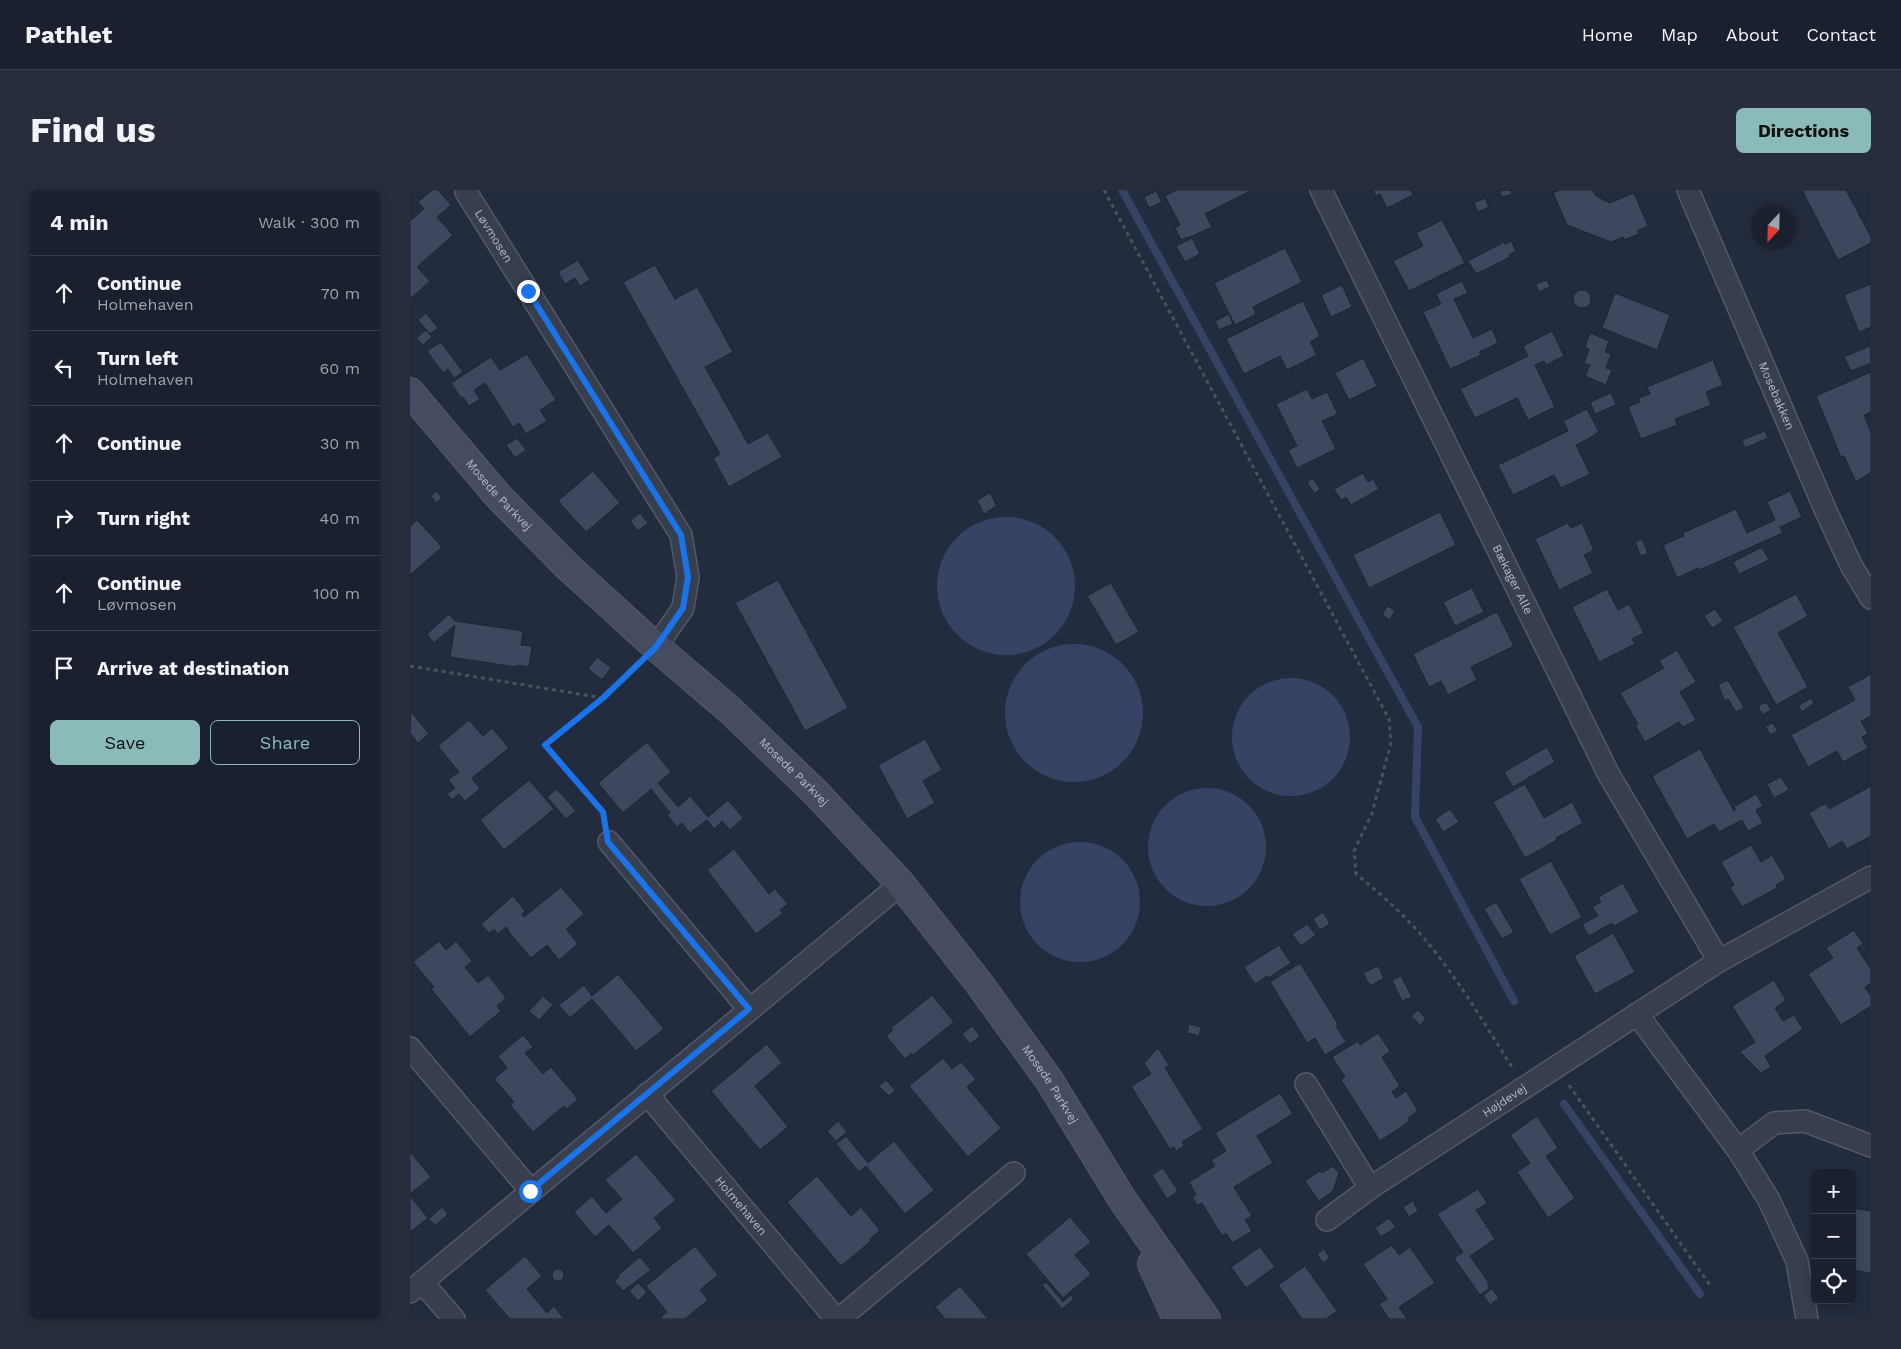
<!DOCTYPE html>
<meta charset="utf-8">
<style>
:root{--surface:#1a202e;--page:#272d3a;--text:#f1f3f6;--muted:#9fa3aa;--line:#383e4a;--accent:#8bbbb9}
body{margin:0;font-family:"Work Sans",sans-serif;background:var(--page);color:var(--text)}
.controls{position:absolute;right:15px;bottom:15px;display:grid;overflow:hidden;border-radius:8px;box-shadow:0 2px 8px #0003}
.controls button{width:45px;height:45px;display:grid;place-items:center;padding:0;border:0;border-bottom:1px solid var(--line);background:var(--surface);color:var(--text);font:25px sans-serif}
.compass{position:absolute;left:1341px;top:15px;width:45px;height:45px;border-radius:50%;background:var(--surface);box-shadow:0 2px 8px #0003;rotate:202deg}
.stop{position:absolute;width:15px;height:15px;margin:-11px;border:4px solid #1a73e8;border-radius:50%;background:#fff}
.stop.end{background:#1a73e8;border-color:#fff;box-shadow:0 1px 5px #0008}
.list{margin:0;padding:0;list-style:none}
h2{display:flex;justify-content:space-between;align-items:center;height:65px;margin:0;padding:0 20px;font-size:21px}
h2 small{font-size:16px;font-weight:400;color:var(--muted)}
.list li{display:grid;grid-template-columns:32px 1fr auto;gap:15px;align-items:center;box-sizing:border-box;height:75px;padding:0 20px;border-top:1px solid var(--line)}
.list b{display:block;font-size:19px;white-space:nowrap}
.list p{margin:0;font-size:16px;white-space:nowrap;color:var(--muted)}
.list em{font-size:16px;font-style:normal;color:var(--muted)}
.actions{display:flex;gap:10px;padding:15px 20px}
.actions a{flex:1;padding:11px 0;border:1px solid var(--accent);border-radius:8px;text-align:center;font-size:18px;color:var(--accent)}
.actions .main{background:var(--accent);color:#111}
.icon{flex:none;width:28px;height:28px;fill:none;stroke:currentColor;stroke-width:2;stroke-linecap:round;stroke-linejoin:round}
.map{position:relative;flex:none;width:1461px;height:1129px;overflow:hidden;border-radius:8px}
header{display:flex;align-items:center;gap:30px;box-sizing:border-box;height:70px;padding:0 25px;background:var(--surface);border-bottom:1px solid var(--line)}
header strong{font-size:24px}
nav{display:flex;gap:28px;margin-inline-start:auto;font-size:18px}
.intro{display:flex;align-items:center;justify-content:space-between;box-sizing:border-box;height:120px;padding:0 30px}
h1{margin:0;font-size:35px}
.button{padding:12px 22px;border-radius:8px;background:var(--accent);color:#111;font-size:18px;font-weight:700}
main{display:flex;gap:30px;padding:0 30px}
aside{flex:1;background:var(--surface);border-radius:8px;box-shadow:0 2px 8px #0003}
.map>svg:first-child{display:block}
</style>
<header>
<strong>Pathlet</strong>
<nav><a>Home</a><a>Map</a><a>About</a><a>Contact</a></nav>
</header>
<div class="intro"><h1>Find us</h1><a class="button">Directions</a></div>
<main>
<aside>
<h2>4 min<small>Walk · 300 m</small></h2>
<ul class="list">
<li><svg class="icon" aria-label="ahead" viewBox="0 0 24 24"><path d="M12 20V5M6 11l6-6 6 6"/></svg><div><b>Continue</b><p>Holmehaven</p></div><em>70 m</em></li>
<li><svg class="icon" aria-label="left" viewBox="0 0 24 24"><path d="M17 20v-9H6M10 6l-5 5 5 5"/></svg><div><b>Turn left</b><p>Holmehaven</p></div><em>60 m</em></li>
<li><svg class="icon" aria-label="ahead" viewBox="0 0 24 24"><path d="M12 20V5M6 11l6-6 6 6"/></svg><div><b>Continue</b></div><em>30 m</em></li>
<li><svg class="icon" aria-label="right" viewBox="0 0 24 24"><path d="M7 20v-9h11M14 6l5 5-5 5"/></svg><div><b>Turn right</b></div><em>40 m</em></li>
<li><svg class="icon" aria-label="ahead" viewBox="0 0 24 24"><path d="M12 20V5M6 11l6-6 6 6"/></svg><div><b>Continue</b><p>Løvmosen</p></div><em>100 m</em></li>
<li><svg class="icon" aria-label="arrive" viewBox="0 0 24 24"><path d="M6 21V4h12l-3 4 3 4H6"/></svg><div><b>Arrive at destination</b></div></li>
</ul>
<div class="actions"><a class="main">Save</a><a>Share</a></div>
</aside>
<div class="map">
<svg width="1461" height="1129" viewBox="0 0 1461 1129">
<rect width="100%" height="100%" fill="#232b3e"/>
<path fill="#374365" d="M527 396a69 69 0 1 1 138 0a69 69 0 1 1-138 0Z
M595 523a69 69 0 1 1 138 0a69 69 0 1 1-138 0Z
M822 547a59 59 0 1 1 118 0a59 59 0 1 1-118 0Z
M738 657a59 59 0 1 1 118 0a59 59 0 1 1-118 0Z
M610 712a60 60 0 1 1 120 0a60 60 0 1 1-120 0Z"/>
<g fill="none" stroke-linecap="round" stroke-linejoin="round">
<path stroke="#374365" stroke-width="8" d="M 712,0 L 1008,537 L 1005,627 L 1104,811
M 1154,914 L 1290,1104"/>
</g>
<path fill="#3f475e" stroke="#1e2535" d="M 22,0 L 28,0 L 41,15 L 27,27 L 43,45 L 7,77 L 20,91 L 0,109 L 0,31 L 14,19 L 8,12 Z
M 766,0 L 839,0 L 840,1 L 795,24 L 802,37 L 778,48 L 778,47 L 771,50 L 765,38 L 770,35 L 755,6 Z
M 963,0 L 1001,0 L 1003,5 L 977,18 L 970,4 L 966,6 Z
M 1100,0 L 1102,4 L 1092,7 L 1089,1 Z
M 1149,0 L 1183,0 L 1186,6 L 1200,13 L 1224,3 L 1238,36 L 1227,41 L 1229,44 L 1214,50 L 1213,47 L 1201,52 L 1157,35 L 1143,3 Z
M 1392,0 L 1436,0 L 1461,47 L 1461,53 L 1428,70 Z
M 746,1 L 752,12 L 739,18 L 734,7 Z
M 1075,8 L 1079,17 L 1068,22 L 1064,13 Z
M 1032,30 L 1055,73 L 999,101 L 983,71 L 1013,56 L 1006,43 Z
M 782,48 L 790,64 L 775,72 L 766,56 Z
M 1101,51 L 1106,61 L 1099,65 L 1100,67 L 1066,84 L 1058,71 L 1094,52 L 1095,54 Z
M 875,58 L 892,92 L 843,117 L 846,124 L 825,135 L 804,93 Z
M 168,70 L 180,90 L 170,96 L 165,88 L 155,94 L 148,82 Z
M 245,75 L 265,109 L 287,97 L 323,162 L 295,177 L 338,254 L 358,243 L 372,267 L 319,297 L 303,268 L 310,264 L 213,92 Z
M 1137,90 L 1140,97 L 1129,102 L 1126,94 Z
M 1052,91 L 1058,103 L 1044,109 L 1063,148 L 1082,139 L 1088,153 L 1069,162 L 1071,165 L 1040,179 L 1013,122 L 1031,114 L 1026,104 Z
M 1461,94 L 1461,137 L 1449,142 L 1434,105 Z
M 932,95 L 942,117 L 921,127 L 911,105 Z
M1163 109a9 9 0 1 1 18 0a9 9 0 1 1-18 0Z
M 1205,103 L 1260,125 L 1247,160 L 1192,138 Z
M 893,111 L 910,146 L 900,152 L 907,165 L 877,180 L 870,166 L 834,184 L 816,149 Z
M 16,123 L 28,138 L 20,144 L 8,130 Z
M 819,124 L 823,134 L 809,140 L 805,131 Z
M 16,140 L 22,147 L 13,155 L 6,148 Z
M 1142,141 L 1154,166 L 1136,175 L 1134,171 L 1125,175 L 1145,217 L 1118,230 L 1107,208 L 1065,228 L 1050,199 L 1118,166 L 1113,156 Z
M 1180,143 L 1199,151 L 1195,162 L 1201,164 L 1196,178 L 1202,180 L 1196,195 L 1175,186 L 1180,175 L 1174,173 L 1179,159 L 1175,157 Z
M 31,152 L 53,182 L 44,188 L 38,179 L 33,183 L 17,161 Z
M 1460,156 L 1461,173 L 1441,181 L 1434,167 Z
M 117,164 L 146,210 L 130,220 L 137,231 L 116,244 L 109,233 L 103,237 L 75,193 L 64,200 L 70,209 L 59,216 L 53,207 L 51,208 L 41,193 L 81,167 L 90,180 Z
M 953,168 L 967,196 L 939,210 L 925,183 Z
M 1303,170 L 1313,195 L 1296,202 L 1301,215 L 1265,229 L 1267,235 L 1231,249 L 1218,217 L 1230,212 L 1228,208 L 1240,204 L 1237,197 Z
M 1461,182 L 1461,222 L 1454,225 L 1461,242 L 1461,282 L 1446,292 L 1434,266 L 1431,267 L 1406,206 Z
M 897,199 L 902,209 L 917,202 L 928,224 L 912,231 L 926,259 L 887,278 L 878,260 L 887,256 L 866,214 Z
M 1201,203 L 1206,215 L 1185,224 L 1180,212 Z
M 1177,219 L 1189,242 L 1185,244 L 1185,245 L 1166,255 L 1180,284 L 1151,298 L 1144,285 L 1103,305 L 1088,275 L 1158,241 L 1153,231 Z
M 1355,241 L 1358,248 L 1335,258 L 1332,250 Z
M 107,248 L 116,260 L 105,268 L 96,255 Z
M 183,281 L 210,313 L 176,342 L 148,311 Z
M 953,283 L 958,292 L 963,289 L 969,299 L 941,315 L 936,307 L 931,310 L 924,299 Z
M 903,288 L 910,300 L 904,303 L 897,292 Z
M 27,301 L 32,308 L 26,313 L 21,306 Z
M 1380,301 L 1392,327 L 1370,337 L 1373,343 L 1289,380 L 1288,378 L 1267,388 L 1253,355 L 1274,346 L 1273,343 L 1326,319 L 1337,343 L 1365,330 L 1357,312 Z
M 580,303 L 587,316 L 574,324 L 567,310 Z
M 1030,322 L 1046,355 L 959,398 L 943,365 Z
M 230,323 L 238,333 L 228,341 L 220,331 Z
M 7,330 L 32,357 L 0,385 L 0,337 Z
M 1158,333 L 1161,338 L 1172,333 L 1184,360 L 1174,365 L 1183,383 L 1149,400 L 1125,349 Z
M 1232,349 L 1238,363 L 1231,366 L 1225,352 Z
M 1352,357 L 1359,370 L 1329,384 L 1323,372 Z
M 368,390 L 438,518 L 395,541 L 325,413 Z
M 701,393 L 729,442 L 706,455 L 677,406 Z
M 1062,398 L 1074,422 L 1045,436 L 1033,412 Z
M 1197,399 L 1208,420 L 1219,414 L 1234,443 L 1222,449 L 1225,454 L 1189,472 L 1162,417 Z
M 1386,404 L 1398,426 L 1368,443 L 1398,497 L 1366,515 L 1323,437 Z
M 977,416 L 985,420 L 980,430 L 972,425 Z
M 1305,419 L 1313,431 L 1302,438 L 1294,426 Z
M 1087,422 L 1104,456 L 1061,477 L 1067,490 L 1038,505 L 1031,491 L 1019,497 L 1003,464 Z
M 39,424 L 45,431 L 113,441 L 111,455 L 122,456 L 119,477 L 107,475 L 106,477 L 40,467 L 45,435 L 24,453 L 17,444 Z
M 1267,460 L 1286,492 L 1270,502 L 1286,530 L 1273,537 L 1269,532 L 1235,552 L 1225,535 L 1228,534 L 1210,503 L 1254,478 L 1249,471 Z
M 187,467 L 201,478 L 192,490 L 178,479 Z
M 1461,484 L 1461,526 L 1451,531 L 1458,544 L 1452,547 L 1458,558 L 1433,572 L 1427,561 L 1398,577 L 1381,545 L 1445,510 L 1438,497 Z
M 1318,490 L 1334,518 L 1326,522 L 1318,509 L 1315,511 L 1308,495 Z
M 1401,508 L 1404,513 L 1392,522 L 1388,516 Z
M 1356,512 L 1361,520 L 1352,525 L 1348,516 Z
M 1,522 L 19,544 L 8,553 L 0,543 Z
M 59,530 L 73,546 L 82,538 L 99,558 L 62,588 L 70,599 L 55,611 L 49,604 L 42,610 L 37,604 L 45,598 L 38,590 L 49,582 L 28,556 Z
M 1363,533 L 1368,541 L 1360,545 L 1355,536 Z
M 515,549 L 532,580 L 513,591 L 525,613 L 497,629 L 468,575 Z
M 237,552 L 261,582 L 248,593 L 268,617 L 280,606 L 298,627 L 318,610 L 333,628 L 320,640 L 312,631 L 304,639 L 297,630 L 280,643 L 272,633 L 267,637 L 257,625 L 260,623 L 241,599 L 213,623 L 188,593 Z
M 1137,557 L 1145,572 L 1103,597 L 1094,582 Z
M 1290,559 L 1324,621 L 1326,620 L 1324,617 L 1346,604 L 1353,616 L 1346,620 L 1353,633 L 1338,641 L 1332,630 L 1309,642 L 1304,634 L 1277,649 L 1242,586 Z
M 1371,587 L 1379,600 L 1364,608 L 1357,594 Z
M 119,590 L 144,619 L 94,660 L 70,630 Z
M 1115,594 L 1134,628 L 1162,612 L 1173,633 L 1146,648 L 1147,650 L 1115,668 L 1083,612 Z
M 1461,596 L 1461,646 L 1437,659 L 1432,651 L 1419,659 L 1399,623 L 1416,613 L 1419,619 Z
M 147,599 L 166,621 L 156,629 L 137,607 Z
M 1040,619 L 1049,632 L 1033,642 L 1025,629 Z
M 1341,655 L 1351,672 L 1362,665 L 1376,689 L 1366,695 L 1367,698 L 1332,717 L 1320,697 L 1324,695 L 1311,672 Z
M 324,659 L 359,704 L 365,699 L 378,714 L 370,720 L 373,723 L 346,744 L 297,680 Z
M 1141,671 L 1172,727 L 1140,745 L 1109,689 Z
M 1213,693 L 1229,722 L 1204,736 L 1202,733 L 1179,746 L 1172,734 L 1188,726 L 1182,717 L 1191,712 L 1188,707 Z
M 151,697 L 174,724 L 156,739 L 168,754 L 149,770 L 137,755 L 121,768 L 98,741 L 99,740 L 96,737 L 88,744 L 84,739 L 79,743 L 71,734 L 103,706 L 115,721 L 112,724 L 114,727 Z
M 1086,712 L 1104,742 L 1092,749 L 1074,719 Z
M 913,722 L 920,734 L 910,740 L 903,729 Z
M 897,734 L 906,745 L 891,756 L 882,744 Z
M 1444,740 L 1453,754 L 1447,758 L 1461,779 L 1461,793 L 1455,797 L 1461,806 L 1461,816 L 1431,835 L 1398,784 L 1423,768 L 1416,758 Z
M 1203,743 L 1225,782 L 1185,804 L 1164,766 Z
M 29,751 L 36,760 L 46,751 L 62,771 L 55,777 L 68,793 L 78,785 L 96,808 L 87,816 L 91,821 L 60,847 L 21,799 L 24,797 L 3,772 Z
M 869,755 L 881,773 L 858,788 L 857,786 L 845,794 L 834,777 Z
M 890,773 L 928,834 L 926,836 L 936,852 L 915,865 L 905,848 L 897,853 L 860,792 Z
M 968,776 L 974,788 L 960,796 L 953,783 Z
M 208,784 L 254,839 L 226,861 L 182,809 L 160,828 L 149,815 L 174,795 L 182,806 Z
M 991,786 L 1002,807 L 992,811 L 982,790 Z
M 1364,790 L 1376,810 L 1365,818 L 1373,831 L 1384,825 L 1393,839 L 1355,866 L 1361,877 L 1351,883 L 1330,862 L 1345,852 L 1322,816 Z
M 522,805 L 544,832 L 503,865 L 502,863 L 495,869 L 476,846 L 483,840 L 481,838 Z
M 133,806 L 143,815 L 129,830 L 119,821 Z
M 1008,820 L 1016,829 L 1010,835 L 1001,826 Z
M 779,834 L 791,837 L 789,846 L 777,843 Z
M 562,836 L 570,846 L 560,854 L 552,844 Z
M 968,843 L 980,861 L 972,867 L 990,896 L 982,902 L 986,908 L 996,901 L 1008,921 L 998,928 L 1000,931 L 970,951 L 931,890 L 935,887 L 922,867 L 948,851 L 950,855 Z
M 113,845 L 123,857 L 115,863 L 133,884 L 141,877 L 168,909 L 157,919 L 154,916 L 123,942 L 100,915 L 104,912 L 84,889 L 97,878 L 88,866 Z
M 357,854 L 372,873 L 345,896 L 378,937 L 350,960 L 301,901 Z
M 748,858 L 759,875 L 755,878 L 793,939 L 772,952 L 774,956 L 766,961 L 764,957 L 760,959 L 721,896 L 741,884 L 734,873 Z
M 533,868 L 542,879 L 551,872 L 566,889 L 557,897 L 591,938 L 558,967 L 499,896 Z
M 476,890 L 485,900 L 479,906 L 469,896 Z
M 870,903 L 883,924 L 847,946 L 863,973 L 824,997 L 842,1026 L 835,1030 L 842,1041 L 822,1053 L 816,1043 L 812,1046 L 792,1013 L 787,1015 L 782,1007 L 786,1005 L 779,992 L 805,976 L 801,970 L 816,961 L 805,943 Z
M 1127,926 L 1148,958 L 1136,966 L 1165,1008 L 1138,1028 L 1107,982 L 1120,973 L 1100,945 Z
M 428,931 L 437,942 L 426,951 L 417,941 Z
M 436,946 L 458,973 L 484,951 L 524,1000 L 495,1024 L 456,976 L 449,982 L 426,954 Z
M 0,962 L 21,987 L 0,1004 Z
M 226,964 L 266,1010 L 244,1028 L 252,1038 L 223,1063 L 199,1035 L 185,1047 L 164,1022 L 182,1006 L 196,1023 L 212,1009 L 195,990 Z
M 923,976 L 929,983 L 923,1001 L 909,1011 L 895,991 L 910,981 L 912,983 Z
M 753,978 L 768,1001 L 757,1009 L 742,985 Z
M 407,986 L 441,1026 L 451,1017 L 470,1040 L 460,1049 L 461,1051 L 431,1076 L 377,1012 Z
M 1068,999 L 1077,1013 L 1066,1020 L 1085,1049 L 1060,1066 L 1079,1093 L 1077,1094 L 1080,1098 L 1070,1105 L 1044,1068 L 1053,1062 L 1027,1024 Z
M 0,1006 L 18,1028 L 0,1042 Z
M 1003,1011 L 1008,1021 L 999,1027 L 993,1017 Z
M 32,1017 L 38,1024 L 25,1036 L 19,1029 Z
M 1442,1018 L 1461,1021 L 1461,1083 L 1442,1080 Z
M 660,1027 L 681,1052 L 665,1065 L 681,1084 L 653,1108 L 616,1064 Z
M 979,1028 L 986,1037 L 971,1047 L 965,1038 Z
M 982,1055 L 989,1065 L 1000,1057 L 1025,1093 L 989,1117 L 997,1129 L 979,1129 L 969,1114 L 977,1109 L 953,1074 Z
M 285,1056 L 308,1085 L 290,1100 L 298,1110 L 275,1129 L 252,1129 L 251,1127 L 257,1122 L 236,1096 Z
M 850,1057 L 865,1077 L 836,1098 L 821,1077 Z
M 914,1059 L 920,1068 L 913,1073 L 907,1064 Z
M 115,1066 L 132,1086 L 117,1099 L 137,1123 L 144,1116 L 154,1129 L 100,1129 L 75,1100 Z
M 230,1067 L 241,1080 L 213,1101 L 204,1091 L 209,1087 L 208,1085 Z
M 895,1076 L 927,1121 L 916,1129 L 892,1129 L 868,1095 Z
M142 1085a6 6 0 1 1 12 0a6 6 0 1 1-12 0Z
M 636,1092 L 653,1112 L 661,1105 L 664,1109 L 652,1119 L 632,1095 Z
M 228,1093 L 237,1102 L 228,1111 L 219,1101 Z
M 550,1096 L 578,1129 L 535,1129 L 525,1117 Z
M 1082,1099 L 1089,1108 L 1080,1115 L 1073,1105 Z"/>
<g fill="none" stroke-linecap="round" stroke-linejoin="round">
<g stroke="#525969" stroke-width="24">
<g id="street">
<path id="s1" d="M 911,0 L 1199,585 L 1309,771"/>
<path id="s2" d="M 1278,0 L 1415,319 L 1441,375 L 1461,408"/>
<path id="s3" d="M 56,2 L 271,345 L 278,387 L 273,418 L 246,457"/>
<path d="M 199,652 L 339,819"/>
<path d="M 1227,824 L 1328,960 L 1359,1010 L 1387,1071 L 1397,1129"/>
<path d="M 0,858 L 121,1001"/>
<path d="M 896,894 L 960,998"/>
<path id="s4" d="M 237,904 L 426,1129"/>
<path d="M 1328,960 L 1364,933 L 1395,931 L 1461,956"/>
<path id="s5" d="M 917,1030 L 960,998 L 1309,771 L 1461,687"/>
<path d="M 12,1092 L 44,1129"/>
<path d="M 0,1102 L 491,694"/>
<path d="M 429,1129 L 604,983"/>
</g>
</g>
<g stroke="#525969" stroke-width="30">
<g id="secondary">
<path id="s6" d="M 0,202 L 88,306 L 158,377 L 246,457 L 321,521 L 406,603 L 491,694 L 568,792 L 639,890 L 712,1009 L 796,1129"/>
<path d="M 742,1074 L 767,1129"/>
</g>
</g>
<path stroke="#43565c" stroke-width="3" stroke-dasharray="4 4" stroke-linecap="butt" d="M 694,0 L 979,529 L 981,553 L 962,623 L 944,661 L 946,684 C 970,703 993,724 1013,747 C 1047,787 1074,833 1102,877
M 0,476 L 193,508
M 194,629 L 193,622 L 135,555 L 193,508 L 227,475
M 1159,895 L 1302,1098"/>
<use href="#street" stroke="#373e4e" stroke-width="21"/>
<use href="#secondary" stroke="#454c61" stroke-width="28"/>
</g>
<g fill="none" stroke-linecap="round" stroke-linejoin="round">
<path stroke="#1a73e8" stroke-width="6" d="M 118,101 L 271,345 L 278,387 L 273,418 L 246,457 L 193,508 L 135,555 L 193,622 L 198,652 L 339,819 L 120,1001"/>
</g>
<g text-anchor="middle" stroke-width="4.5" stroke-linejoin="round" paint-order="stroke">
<g font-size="12" fill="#b3b9c9" stroke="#1c2333">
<text dy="4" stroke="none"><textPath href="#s3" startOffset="52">Løvmosen</textPath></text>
<text dy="4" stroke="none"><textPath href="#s2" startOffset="224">Mosebakken</textPath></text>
<text dy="4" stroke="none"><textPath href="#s6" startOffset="136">Mosede Parkvej</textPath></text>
<text dy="4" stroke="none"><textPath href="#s1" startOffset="434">Bækager Alle</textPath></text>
<text dy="4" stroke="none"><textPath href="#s6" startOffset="541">Mosede Parkvej</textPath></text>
<text dy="4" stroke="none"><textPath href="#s6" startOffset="946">Mosede Parkvej</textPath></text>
<text dy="4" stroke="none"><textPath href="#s5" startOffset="214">Højdevej</textPath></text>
<text dy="4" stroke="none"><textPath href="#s4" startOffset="146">Holmehaven</textPath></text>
</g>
</g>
</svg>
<div class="controls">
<button>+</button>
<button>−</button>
<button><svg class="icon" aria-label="locate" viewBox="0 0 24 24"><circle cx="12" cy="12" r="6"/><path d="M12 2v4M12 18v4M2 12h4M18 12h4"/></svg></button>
</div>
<svg class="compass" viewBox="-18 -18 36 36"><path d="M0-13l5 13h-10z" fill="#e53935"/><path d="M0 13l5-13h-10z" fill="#9fa3aa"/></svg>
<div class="stop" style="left:120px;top:1001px"></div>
<div class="stop end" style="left:118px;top:101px"></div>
</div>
</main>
